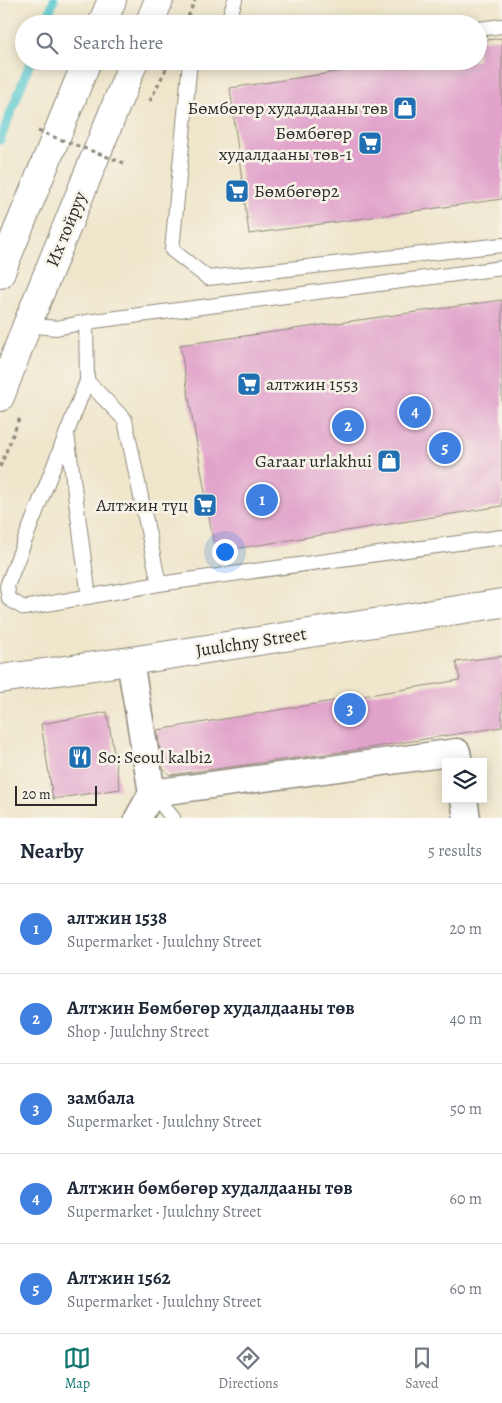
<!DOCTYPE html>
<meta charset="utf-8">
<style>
:root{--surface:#fff;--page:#f6f6f7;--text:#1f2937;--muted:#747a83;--line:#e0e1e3;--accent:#0f766e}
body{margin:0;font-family:Alegreya,serif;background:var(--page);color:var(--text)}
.controls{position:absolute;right:15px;bottom:15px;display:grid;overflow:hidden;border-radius:0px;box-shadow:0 2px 12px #0003}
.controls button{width:45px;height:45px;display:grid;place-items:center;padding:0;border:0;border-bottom:1px solid var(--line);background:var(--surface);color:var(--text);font:25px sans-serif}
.scale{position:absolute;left:15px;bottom:12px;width:82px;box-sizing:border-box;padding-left:5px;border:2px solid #2b2b2b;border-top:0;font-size:14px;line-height:18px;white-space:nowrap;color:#2b2b2b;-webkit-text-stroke:4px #f7f3e8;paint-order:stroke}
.you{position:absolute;left:224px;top:551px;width:18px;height:18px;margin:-12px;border:4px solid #fff;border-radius:50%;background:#1a73e8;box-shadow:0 0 0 8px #1a73e833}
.badge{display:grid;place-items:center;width:32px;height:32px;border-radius:50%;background:var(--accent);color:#fff;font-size:16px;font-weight:700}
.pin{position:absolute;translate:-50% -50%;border:2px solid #fff;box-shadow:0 1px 5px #0006}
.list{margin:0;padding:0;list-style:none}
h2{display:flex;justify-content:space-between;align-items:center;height:65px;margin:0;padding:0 20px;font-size:21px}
h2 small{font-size:16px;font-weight:400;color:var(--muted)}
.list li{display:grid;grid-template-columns:32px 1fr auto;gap:15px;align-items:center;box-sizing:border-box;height:90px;padding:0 20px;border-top:1px solid var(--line)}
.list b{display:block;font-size:19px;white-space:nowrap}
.list p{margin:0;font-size:16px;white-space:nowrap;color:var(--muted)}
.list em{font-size:16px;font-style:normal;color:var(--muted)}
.icon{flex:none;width:28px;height:28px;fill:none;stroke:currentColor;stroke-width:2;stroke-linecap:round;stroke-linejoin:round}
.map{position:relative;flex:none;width:502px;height:818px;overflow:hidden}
.search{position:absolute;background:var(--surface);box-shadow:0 2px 12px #0003;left:15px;right:15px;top:15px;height:55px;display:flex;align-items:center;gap:12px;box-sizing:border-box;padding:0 18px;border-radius:28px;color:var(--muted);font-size:19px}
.sheet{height:515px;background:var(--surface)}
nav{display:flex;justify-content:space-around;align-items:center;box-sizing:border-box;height:70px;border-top:1px solid var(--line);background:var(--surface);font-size:14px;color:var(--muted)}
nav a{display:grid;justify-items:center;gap:2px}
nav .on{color:var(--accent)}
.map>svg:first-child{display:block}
</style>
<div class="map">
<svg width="502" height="818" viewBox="0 0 502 818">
<rect width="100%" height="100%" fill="#f7f3e8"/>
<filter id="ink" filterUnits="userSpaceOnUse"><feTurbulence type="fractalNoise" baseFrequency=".02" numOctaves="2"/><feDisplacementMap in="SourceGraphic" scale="10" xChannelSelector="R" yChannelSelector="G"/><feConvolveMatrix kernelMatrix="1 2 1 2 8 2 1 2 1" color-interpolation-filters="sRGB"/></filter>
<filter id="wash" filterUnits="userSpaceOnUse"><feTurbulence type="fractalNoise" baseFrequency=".0096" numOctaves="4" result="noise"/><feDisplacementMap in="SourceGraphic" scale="20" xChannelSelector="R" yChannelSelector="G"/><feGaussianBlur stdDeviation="1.12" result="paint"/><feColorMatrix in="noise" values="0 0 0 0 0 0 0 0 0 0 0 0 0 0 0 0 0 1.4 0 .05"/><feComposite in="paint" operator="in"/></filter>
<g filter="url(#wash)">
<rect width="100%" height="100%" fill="#efe6cb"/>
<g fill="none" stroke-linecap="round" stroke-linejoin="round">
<path stroke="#5dcad2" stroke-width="9" d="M 45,24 L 54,0
M 0,140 L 31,61"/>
</g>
<g id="blocks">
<path fill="#e1a3cb" d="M 502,38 L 502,199 L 249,234 L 230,88 L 350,70 L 353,61 L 478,61 L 478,41 Z
M 502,300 L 502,506 L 215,552 L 180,345 Z
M 502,656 L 502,727 L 348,751 L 170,775 L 163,769 L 157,730 L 460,680 L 456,662 Z
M 107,712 L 120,789 L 53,799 L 41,724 Z"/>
</g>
</g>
<g filter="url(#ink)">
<use href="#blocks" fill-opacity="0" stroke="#8d887b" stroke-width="1"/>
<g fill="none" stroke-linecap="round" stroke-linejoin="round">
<g stroke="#8d887b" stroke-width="16">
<path id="lane" d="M 230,15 L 235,0
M 478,29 L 502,26
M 190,61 L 172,250 L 208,278 L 502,245
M 86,322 L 87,381 L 125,420 L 159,584
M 27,325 L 56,328 L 86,322 L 502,268
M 87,381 L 7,586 L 9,599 L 24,608 L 159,584 L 502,537
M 67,434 L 89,597
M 152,793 L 173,818"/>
</g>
<g stroke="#8d887b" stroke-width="29">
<path id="street" d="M 130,661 L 152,793 L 138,818
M 152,793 L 457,752 L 459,762
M 464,799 L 467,818"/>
</g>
<g stroke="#8d887b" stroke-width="30">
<path id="secondary" d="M 0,679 L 130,661 L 502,603"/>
</g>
<g stroke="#8d887b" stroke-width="30">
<path id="primary" d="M 102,24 L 112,0
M 149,24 L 159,0
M 0,274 L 87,61
M 0,397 L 27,325 L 134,61"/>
</g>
<path stroke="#8d887b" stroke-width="3" stroke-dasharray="4 4" stroke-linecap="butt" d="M 185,24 L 195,0
M 150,101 L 167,67
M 0,467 L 20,417"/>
<use href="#lane" stroke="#fff" stroke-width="14"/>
<use href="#street" stroke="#fff" stroke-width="26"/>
<use href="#secondary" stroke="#fff" stroke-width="28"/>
<use href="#primary" stroke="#fff" stroke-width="28"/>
<path stroke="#8d887b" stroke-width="3" stroke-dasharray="4 4" stroke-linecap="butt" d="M 38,131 L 124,163"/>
</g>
</g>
<defs>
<g id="shop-square" transform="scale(1.25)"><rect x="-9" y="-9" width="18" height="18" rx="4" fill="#1f6fb2" stroke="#f7f3e8"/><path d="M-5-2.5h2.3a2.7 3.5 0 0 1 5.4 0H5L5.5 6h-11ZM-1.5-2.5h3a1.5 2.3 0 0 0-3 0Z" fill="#fff"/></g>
<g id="supermarket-square" transform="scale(1.25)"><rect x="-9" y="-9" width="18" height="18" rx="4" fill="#1f6fb2" stroke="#f7f3e8"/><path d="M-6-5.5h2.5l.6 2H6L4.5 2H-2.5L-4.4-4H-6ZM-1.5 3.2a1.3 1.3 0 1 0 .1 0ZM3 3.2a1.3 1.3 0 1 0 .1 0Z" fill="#fff"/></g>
<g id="restaurant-square" transform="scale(1.25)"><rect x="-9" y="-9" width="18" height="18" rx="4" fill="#1f6fb2" stroke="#f7f3e8"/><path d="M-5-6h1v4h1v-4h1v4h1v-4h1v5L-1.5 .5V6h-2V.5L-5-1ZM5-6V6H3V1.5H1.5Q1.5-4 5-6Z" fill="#fff"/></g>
</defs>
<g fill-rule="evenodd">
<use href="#shop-square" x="405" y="108"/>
<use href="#supermarket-square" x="370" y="143"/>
<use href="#supermarket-square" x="237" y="191"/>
<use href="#supermarket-square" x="249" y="384"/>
<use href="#shop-square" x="389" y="461"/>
<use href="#supermarket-square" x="205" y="505"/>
<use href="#restaurant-square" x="80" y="757"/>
</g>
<g text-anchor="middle" stroke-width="5" stroke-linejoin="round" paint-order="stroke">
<g font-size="18" fill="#2b2b2b" stroke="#f7f3e8" text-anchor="end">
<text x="388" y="114">Бөмбөгөр худалдааны төв</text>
<text x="352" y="139">Бөмбөгөр<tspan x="352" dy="21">худалдааны төв-1</tspan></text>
<text x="254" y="197" text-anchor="start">Бөмбөгөр2</text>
<text x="266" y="390" text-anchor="start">алтжин 1553</text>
<text x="372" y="467">Garaar urlakhui</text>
<text x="188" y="511">Алтжин түц</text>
<text x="98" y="763" text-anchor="start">So: Seoul kalbi2</text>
</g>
<g font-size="18" fill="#2b2b2b" stroke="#f7f3e8">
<text transform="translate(66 229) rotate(-68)" y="6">Их тойруу</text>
<text transform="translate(251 642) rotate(-9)" y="6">Juulchny Street</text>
</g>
</g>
</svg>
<div class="controls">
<button><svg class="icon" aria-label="layers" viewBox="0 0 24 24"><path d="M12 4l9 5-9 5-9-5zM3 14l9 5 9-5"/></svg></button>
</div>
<div class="scale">20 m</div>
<div class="you"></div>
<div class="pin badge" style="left:262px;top:500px;background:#3f7fe0">1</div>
<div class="pin badge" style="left:348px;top:426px;background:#3f7fe0">2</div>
<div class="pin badge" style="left:350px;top:709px;background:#3f7fe0">3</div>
<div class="pin badge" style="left:415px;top:412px;background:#3f7fe0">4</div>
<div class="pin badge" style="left:445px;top:448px;background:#3f7fe0">5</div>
<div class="search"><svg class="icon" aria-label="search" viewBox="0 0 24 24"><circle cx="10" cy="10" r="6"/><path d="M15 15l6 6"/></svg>Search here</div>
</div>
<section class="sheet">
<h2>Nearby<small>5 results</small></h2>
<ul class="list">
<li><span class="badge" style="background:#3f7fe0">1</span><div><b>алтжин 1538</b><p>Supermarket · Juulchny Street</p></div><em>20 m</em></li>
<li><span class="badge" style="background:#3f7fe0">2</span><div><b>Алтжин Бөмбөгөр худалдааны төв</b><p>Shop · Juulchny Street</p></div><em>40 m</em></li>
<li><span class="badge" style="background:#3f7fe0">3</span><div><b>замбала</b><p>Supermarket · Juulchny Street</p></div><em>50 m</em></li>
<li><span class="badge" style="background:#3f7fe0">4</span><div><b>Алтжин бөмбөгөр худалдааны төв</b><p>Supermarket · Juulchny Street</p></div><em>60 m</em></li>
<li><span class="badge" style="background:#3f7fe0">5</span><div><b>Алтжин 1562</b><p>Supermarket · Juulchny Street</p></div><em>60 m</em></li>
</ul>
</section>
<nav>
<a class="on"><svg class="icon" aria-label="map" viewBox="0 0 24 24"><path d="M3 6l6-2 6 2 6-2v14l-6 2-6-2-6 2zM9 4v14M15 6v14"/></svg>Map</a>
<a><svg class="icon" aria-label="directions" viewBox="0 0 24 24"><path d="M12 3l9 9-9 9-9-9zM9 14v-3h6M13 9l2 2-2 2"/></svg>Directions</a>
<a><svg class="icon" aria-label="saved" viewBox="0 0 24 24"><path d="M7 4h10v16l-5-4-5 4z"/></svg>Saved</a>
</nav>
